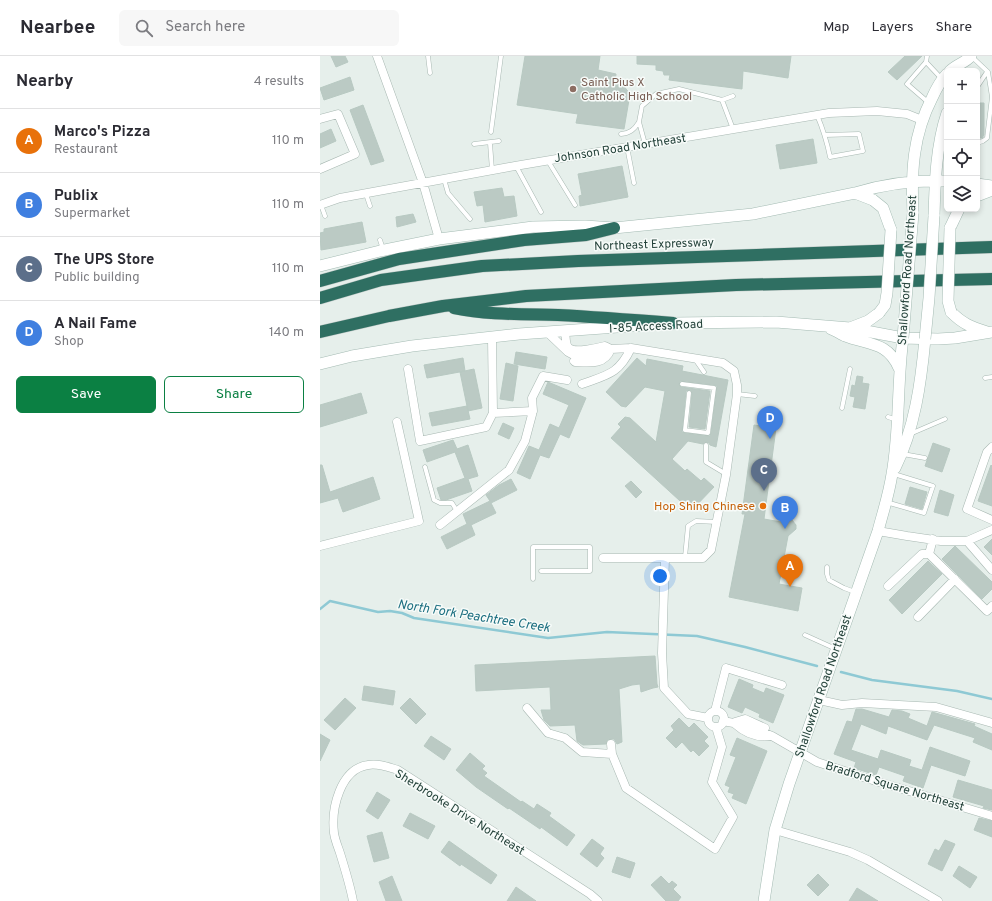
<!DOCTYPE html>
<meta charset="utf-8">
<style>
:root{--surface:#fff;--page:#f7f7f7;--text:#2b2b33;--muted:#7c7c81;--line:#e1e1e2;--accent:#0b8043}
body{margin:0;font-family:Overpass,sans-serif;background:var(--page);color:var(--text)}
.controls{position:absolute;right:12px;top:12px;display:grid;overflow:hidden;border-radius:6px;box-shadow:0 2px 6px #0003}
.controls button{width:36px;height:36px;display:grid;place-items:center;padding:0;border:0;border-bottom:1px solid var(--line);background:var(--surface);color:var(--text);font:20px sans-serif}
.you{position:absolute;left:340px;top:520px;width:14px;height:14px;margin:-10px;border:3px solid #fff;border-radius:50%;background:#1a73e8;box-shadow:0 0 0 6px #1a73e833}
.badge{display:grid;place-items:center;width:26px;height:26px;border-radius:50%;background:var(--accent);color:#fff;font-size:13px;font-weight:700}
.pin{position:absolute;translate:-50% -33px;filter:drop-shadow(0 1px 2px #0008)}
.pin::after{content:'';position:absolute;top:21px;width:14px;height:12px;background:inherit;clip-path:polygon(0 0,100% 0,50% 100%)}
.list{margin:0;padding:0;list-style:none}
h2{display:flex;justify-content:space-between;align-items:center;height:52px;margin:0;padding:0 16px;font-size:17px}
h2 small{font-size:13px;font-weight:400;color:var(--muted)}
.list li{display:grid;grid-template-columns:26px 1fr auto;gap:12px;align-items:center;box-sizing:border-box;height:64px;padding:0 16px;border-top:1px solid var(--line)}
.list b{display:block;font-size:15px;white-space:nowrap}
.list p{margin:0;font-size:13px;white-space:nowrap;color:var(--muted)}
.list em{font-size:13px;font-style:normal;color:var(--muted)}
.actions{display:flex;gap:8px;padding:12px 16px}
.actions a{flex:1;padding:9px 0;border:1px solid var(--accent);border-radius:6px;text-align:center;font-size:14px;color:var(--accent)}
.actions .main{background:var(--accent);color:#fff}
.icon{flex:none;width:22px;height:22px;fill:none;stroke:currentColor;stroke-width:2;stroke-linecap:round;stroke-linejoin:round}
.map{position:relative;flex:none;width:672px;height:845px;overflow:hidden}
header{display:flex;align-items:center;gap:24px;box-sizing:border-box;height:56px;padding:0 20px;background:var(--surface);border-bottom:1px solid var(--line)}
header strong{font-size:19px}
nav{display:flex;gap:22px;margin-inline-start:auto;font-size:14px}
.search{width:280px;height:36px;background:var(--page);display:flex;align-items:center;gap:10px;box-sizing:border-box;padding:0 14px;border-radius:6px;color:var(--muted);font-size:15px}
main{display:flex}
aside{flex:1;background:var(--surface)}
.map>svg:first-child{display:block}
</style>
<header>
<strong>Nearbee</strong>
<div class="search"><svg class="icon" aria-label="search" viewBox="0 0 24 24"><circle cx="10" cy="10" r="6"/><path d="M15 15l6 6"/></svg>Search here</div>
<nav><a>Map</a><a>Layers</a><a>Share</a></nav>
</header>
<main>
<aside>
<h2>Nearby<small>4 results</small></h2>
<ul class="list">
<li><span class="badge" style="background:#e8710a">A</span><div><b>Marco's Pizza</b><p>Restaurant</p></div><em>110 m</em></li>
<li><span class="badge" style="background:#3f7fe0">B</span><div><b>Publix</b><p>Supermarket</p></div><em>110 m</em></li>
<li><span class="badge" style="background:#5c6f8a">C</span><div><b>The UPS Store</b><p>Public building</p></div><em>110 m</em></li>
<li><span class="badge" style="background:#3f7fe0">D</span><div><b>A Nail Fame</b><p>Shop</p></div><em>140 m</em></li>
</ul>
<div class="actions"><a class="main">Save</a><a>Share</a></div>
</aside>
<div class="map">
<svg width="672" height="845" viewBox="0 0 672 845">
<rect width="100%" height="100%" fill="#e6efeb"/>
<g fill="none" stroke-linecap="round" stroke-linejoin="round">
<path stroke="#8ec9d4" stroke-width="2.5" d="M 0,553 L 10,545 L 58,556 L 70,555 L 82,557 L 94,562 L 228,582 L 287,576 L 377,580 L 425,591 L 497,610
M 521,616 L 552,624 L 637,635 L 672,643"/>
</g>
<path fill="#bbcac4" stroke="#b8c9c2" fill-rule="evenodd" d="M 11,0 L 25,0 L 28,6 L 16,11 Z
M 205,0 L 280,0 L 278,14 L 296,18 L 295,28 L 303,29 L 310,38 L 304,73 L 256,67 L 258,58 L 197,49 Z
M 317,0 L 471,0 L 468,22 L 423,15 L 422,33 L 349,24 L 350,19 L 344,19 L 343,15 L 336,14 L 336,9 L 317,8 Z
M 585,0 L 602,0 L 577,24 L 568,16 Z
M 30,21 L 34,34 L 4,44 L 0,32 Z
M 657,47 L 664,47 L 664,79 L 662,82 L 657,82 Z
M 43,49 L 64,105 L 51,109 L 30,54 Z
M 11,73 L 16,85 L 0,92 L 0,78 Z
M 493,83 L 497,107 L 460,113 L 456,89 Z
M 302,110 L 308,141 L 260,150 L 259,140 L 262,139 L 258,118 Z
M 182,132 L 184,141 L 194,140 L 197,160 L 165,166 L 163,149 L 157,150 L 154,136 Z
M 93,158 L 96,166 L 77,171 L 76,161 Z
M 42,166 L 46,186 L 1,194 L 0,177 L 4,176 L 4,173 Z
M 196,296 L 227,301 L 225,313 L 194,308 Z
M 143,302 L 145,315 L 107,322 L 104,309 Z
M 317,302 L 326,310 L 327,303 L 363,310 L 362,315 L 408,324 L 396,391 L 390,389 L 389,387 L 386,386 L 383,388 L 368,385 L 352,403 L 365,415 L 367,413 L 381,425 L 384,422 L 394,431 L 371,455 L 291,382 L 301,371 L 298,368 L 305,361 L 310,362 L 336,386 L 345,335 L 325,331 L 306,351 L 301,350 L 286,336 ZM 360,325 L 394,329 L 397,330 L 391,377 L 390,380 L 365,377 L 362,376 L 366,335 L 370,334 L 372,337 L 369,371 L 385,373 L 390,335 L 361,331 L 359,329 Z
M 186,307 L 198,310 L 193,345 L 180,343 Z
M 154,313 L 162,352 L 148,355 L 140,316 Z
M 537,320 L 543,321 L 542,327 L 549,328 L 545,353 L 533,351 L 535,341 L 530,340 L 532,329 L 535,330 Z
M 228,326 L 266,342 L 249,382 L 240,378 L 229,402 L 220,399 L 210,423 L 197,417 L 209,390 L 219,394 L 230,368 L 239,372 L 249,349 L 223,338 Z
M 41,337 L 47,357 L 0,371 L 0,349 Z
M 147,350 L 150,363 L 112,370 L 109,357 Z
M 183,367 L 194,372 L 189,383 L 178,378 Z
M 434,369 L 456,372 L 444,463 L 461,466 L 466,462 L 472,464 L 476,469 L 476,473 L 468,480 L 459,528 L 482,532 L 478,555 L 409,541 L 425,458 L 422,458 Z
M 133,384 L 137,393 L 148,389 L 158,420 L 148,423 L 152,435 L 126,444 L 121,444 L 117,432 L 145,422 L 135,396 L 107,406 L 103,394 Z
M 613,387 L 630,393 L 622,416 L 605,410 Z
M 0,409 L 2,409 L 10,436 L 53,421 L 60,443 L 23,456 L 18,442 L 0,447 Z
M 671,409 L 672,410 L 672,450 L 658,445 Z
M 191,423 L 197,434 L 171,447 L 176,457 L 151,469 L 155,479 L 127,493 L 121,481 L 147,468 L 143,458 L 170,445 L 166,439 L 179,429 Z
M 311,425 L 322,436 L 316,442 L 305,430 Z
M 590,431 L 607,436 L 602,453 L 585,448 Z
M 620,434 L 634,439 L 628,460 L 614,456 Z
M 672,483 L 672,499 L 664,491 Z
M 635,490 L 672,526 L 672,533 L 662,543 L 622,503 Z
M 608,505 L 622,518 L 582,558 L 569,544 Z
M 335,600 L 337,628 L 338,631 L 333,632 L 321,636 L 320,628 L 312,629 L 299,633 L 302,686 L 297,688 L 294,683 L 291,683 L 288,684 L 286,688 L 263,689 L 257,685 L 255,669 L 230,670 L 224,664 L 221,654 L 231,654 L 230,631 L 156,635 L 155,609 Z
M 419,623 L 433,629 L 432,632 L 444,637 L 446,632 L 464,639 L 453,667 L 439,661 L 440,658 L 425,651 L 422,657 L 408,651 Z
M 44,630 L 75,635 L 73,649 L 42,644 Z
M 25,642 L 36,652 L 15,674 L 4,664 Z
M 90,642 L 106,658 L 96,668 L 80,652 Z
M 536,653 L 542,653 L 569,661 L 572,654 L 582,655 L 590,658 L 588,662 L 607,670 L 612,656 L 655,668 L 654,670 L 672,678 L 672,694 L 653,686 L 655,682 L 614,669 L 607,684 L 568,670 L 566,678 L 541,668 L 531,694 L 558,703 L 561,694 L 591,704 L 589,710 L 602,714 L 610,691 L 650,705 L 645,720 L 611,709 L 603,732 L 583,725 L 585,720 L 559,711 L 556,719 L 534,712 L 536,706 L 514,698 L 527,665 L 532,666 Z
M 359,662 L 369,672 L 374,667 L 388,681 L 384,685 L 389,690 L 379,700 L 373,694 L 371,696 L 362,686 L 356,692 L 346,682 L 354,674 L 351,670 Z
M 0,678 L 10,684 L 0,705 Z
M 111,680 L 131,693 L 124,704 L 104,690 Z
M 417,682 L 447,695 L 426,748 L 412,742 L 414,738 L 408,736 L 410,731 L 405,729 L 416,701 L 410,699 Z
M 150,697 L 165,710 L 162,713 L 167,717 L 164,720 L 201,746 L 202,745 L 214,753 L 217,748 L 231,757 L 229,760 L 255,779 L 247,790 L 221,771 L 220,773 L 189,752 L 188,753 L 156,731 L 136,714 Z
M 638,724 L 672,734 L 672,754 L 663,752 L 664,750 L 633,741 Z
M 57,736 L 70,744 L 58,763 L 46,755 Z
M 90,757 L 115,770 L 108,783 L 83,770 Z
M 659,762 L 672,765 L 672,781 L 654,774 Z
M 62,776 L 69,802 L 54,806 L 47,780 Z
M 272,783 L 284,792 L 280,798 L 284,802 L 277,811 L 260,798 Z
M 625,784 L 635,788 L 622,815 L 608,808 L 615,793 L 619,795 Z
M 129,785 L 177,819 L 171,828 L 141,808 L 140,810 L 121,796 Z
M 297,801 L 315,807 L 310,822 L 292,816 Z
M 639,810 L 657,821 L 650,832 L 633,820 Z
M 498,818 L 509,829 L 498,840 L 487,829 Z
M 72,820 L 82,845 L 66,845 L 59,826 Z
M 341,820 L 349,828 L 352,825 L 357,829 L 353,833 L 361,841 L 358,845 L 346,845 L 331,829 Z
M 196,831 L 216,845 L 187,845 Z
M 537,832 L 558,845 L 529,845 Z"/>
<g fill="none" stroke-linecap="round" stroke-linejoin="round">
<g stroke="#a8b8b2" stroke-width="5">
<path id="lane" d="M 108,0 L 110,17
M 607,0 L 606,6 L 587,28 L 609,47
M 651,0 L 668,16 L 672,41 L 667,82 L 663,85 L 657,87
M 606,6 L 621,22
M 657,31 L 667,16
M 402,44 L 413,40
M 497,59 C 503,73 507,86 510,101 L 543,95 L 539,78 L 505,79
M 171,76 L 181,0
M 301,78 C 310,77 314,74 319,66
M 170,87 L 172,114
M 154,88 L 179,85
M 325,88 L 319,66 L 322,50 L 336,38 L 359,33 L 402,44 L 413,73
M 307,91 L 314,127
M 228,105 L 255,149
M 196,110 L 221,156
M 124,123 L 128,137 L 150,163
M 46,138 L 50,150
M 1,149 L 5,160
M 60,184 L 63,193
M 375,303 L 384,316
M 665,322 L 672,321
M 362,328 L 394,332 L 388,377 L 365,374 L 369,337
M 417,338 L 435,340
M 522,352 L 530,313
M 568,361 L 577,364
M 590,378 L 625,363
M 386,389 L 386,406 L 406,418
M 583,398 L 605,402
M 105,411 L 114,444 L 120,447 L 132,447 L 137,455
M 566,446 L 604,457 L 613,430 L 574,418
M 365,501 L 368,470 L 376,465 L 397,466
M 507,511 L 507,518 L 509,524 L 524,532 L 535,536
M 213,523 L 213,491 L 270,491 L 270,515 L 221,515
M 485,579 L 516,593"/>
</g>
<g stroke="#a8b8b2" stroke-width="9">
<path id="street" d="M 57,0 L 103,127 L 119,183
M 0,63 L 18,58 L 35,98 L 0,113
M 0,149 L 20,142 L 195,110 L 509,57 L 557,55 L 587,58 L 602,64
M 245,276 C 246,280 245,289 249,292 C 255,297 277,292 285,290 L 291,293
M 228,277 L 248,296 L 259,302 L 282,297 L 291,293 L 311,292 L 403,307 L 414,315 L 417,329 L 417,338 L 406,419 L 391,494 L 383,502 L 283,502
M 254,305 L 255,306 C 270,307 285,309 291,293
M 88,313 L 100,385 L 166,371 L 173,357 L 172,282
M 262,328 C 287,319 299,318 311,292
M 173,357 L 213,355
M 672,391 L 667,396 L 647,453 L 672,464
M 120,469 L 189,414 L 205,385 L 213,355 L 212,342 L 223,320 L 247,324
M 558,475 L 587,480 L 621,485 L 647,485 L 672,474
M 613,483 L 609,498 L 667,555 L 672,550
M 647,485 L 672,514
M 0,490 L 99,465 L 77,366
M 345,502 L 342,597 L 344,632 L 368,658 L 388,662
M 568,530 L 602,498 L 609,498
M 598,561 L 635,523
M 499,644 L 522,649 L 542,647 L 616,651 L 672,667
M 207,652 L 228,677 L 245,682 L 262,696 L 292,698 L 306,732 L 395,793 L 413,761 L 392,726 L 402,691 L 396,671
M388 663a8 8 0 1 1 16 0a8 8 0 1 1-16 0Z
M 395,655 L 406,612 L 462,629
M 403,665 L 424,669 L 452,680 L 497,706 L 549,723 L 672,760
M 415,666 L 425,663 L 445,672
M 415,668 C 425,677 436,682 450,680
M 291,688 L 292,698
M 455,774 L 530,796 L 548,804 L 618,845
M 33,845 C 30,829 25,813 20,797 C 18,791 15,784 14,777 C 11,753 20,713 48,709 C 58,707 68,711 78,714 L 270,838 L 278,845"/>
</g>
<g stroke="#a4bbb3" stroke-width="12">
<path id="secondary" d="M 630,15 C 637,8 645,7 651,0
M 657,128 L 672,130
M 535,137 L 553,144 L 563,152 L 571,174
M 657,140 L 672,134
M 593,157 C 591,115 593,79 612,42 C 616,33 620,25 627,18
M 614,160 C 615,126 616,90 627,57
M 630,172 L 639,153
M 0,210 L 60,195 L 119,183 L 213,171 L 265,170 L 294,172 L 433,158 L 535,137 C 565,128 596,124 627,125
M 631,256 C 643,268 651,271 667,276
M 530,272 L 548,265 L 559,257
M 511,273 C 516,275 521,278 525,280 C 548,289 567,285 579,312
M 0,308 L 32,300 L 92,290 L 199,278 L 353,267 L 456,266 L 530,272 L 583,282 L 618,283 L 635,282 L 672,276
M 575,412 C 595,372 601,326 605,283
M 444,845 L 455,774 L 469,728 L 558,475 C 563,456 569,438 572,418 C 580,373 577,327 583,282"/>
</g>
<g stroke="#c2cac8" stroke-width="13">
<path id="highway" d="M 0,225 L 79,203 L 204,184 L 266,179 L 294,172
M 0,242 L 61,224 L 162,210 L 258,205 L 672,191
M 134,252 C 168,259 203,258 238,259 C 276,261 315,264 353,267
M 0,276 L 69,260 L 123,250 L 206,240 L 416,229 L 672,223"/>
</g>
<use href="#lane" stroke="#fff" stroke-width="4"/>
<use href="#street" stroke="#fff" stroke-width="8"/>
<use href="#secondary" stroke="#fff" stroke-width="11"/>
<use href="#highway" stroke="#2f6f62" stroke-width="12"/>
<g stroke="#a4bbb3" stroke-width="12" stroke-linecap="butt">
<path id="secondary-bridge" d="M 630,172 L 628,245 L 631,256
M 559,257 L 565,249 L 567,237 L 571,174
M 583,282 L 593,157
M 605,283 L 609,242 L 614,160"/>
</g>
<use href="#secondary-bridge" stroke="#fff" stroke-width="11"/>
</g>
<circle fill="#8d6e63" stroke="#f7fbf9" stroke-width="1.5" cx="253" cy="33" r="4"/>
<circle fill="#e8710a" stroke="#f7fbf9" stroke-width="1.5" cx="443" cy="450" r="4"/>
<g text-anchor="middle" stroke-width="3" stroke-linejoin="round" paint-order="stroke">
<g font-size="12" fill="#785e54" stroke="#f7fbf9" text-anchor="start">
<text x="261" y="30">Saint Pius X<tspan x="261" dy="14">Catholic High School</tspan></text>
</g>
<g font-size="12" fill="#24423a" stroke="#f7fbf9">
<text transform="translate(300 92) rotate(-9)" y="4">Johnson Road Northeast</text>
<text transform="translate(334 188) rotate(-2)" y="4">Northeast Expressway</text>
<text transform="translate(587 214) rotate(-86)" y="4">Shallowford Road Northeast</text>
<text transform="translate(336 270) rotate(-3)" y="4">I-85 Access Road</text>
<text transform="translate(503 630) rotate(-71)" y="4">Shallowford Road Northeast</text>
<text transform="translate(575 730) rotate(17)" y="4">Bradford Square Northeast</text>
<text transform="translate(140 756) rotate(32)" y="4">Sherbrooke Drive Northeast</text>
</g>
<g font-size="12" fill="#c56008" stroke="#f7fbf9" text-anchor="end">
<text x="435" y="454">Hop Shing Chinese</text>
</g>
<g font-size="13" font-style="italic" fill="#1c6f80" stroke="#f7fbf9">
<text transform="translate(154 559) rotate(9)" y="5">North Fork Peachtree Creek</text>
</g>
</g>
</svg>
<div class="controls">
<button>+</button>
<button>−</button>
<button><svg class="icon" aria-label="locate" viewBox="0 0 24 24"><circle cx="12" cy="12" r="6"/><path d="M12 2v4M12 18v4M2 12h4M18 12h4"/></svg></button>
<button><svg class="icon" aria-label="layers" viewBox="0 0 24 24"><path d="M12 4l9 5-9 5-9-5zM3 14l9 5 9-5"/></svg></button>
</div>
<div class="you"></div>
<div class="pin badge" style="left:470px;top:531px;background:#e8710a">A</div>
<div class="pin badge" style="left:465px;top:473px;background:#3f7fe0">B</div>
<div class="pin badge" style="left:444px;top:435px;background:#5c6f8a">C</div>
<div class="pin badge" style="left:450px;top:383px;background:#3f7fe0">D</div>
</div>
</main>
